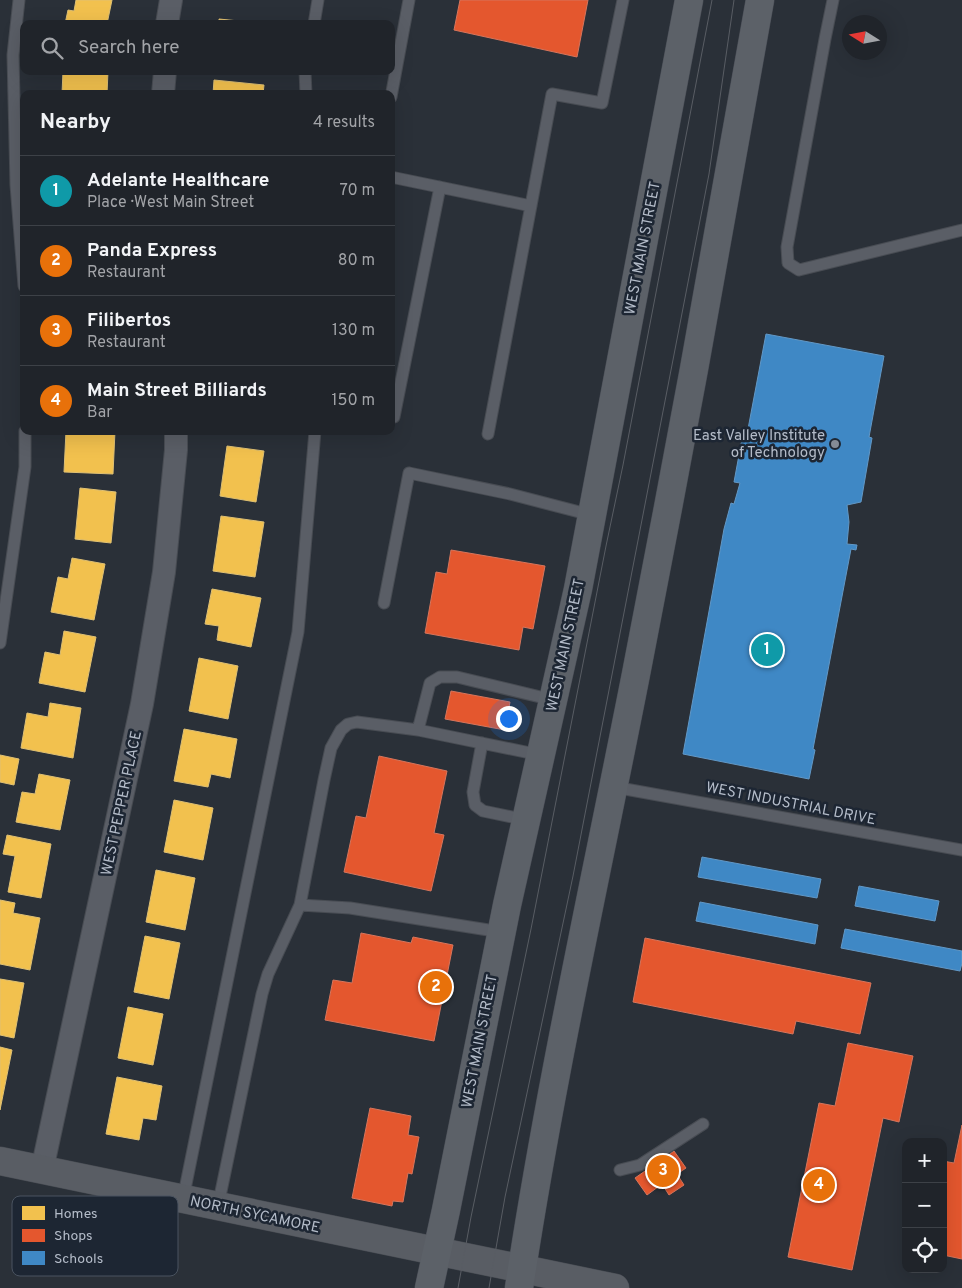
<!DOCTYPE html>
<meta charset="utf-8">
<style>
:root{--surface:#20242a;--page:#2d3036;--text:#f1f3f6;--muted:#a2a4a8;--line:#3d4147;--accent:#ea580c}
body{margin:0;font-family:Overpass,sans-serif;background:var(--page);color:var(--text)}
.controls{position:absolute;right:15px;bottom:15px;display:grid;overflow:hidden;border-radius:10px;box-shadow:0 5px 20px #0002}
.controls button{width:45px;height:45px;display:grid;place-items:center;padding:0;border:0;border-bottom:1px solid var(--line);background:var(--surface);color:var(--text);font:25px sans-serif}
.compass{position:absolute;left:842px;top:15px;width:45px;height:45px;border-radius:50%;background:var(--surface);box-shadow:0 5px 20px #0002;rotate:281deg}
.you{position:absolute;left:508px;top:718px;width:18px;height:18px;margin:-12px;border:4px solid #fff;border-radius:50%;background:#1a73e8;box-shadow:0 0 0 8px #1a73e833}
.badge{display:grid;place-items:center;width:32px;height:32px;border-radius:50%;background:var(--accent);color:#fff;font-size:16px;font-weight:700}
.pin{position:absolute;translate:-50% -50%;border:2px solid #fff;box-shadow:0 1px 5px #0006}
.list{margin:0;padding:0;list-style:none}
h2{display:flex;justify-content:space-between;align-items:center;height:65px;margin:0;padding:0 20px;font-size:21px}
h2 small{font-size:16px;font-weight:400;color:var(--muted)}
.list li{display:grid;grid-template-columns:32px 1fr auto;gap:15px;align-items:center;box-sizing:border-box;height:70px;padding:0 20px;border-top:1px solid var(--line)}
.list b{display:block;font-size:19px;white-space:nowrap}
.list p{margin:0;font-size:16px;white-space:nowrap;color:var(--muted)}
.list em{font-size:16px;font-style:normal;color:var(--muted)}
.icon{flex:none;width:28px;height:28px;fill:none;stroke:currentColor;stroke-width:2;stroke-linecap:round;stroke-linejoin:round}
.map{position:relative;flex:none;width:962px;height:1288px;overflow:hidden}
.search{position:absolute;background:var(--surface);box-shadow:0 5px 20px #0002;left:20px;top:20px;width:375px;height:55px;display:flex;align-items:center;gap:12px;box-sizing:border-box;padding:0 18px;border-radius:10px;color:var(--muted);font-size:19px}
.panel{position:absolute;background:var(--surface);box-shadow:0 5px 20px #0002;left:20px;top:90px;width:375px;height:345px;border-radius:10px}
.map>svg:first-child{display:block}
</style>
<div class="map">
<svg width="962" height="1288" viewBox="0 0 962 1288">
<rect width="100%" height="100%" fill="#2a3038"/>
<path fill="#f2c14e" stroke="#dfc073" d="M 76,0 L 112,0 L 107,24 L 65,24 L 68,10 L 74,11 Z
M 219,19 L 269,24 L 219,24 Z
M 63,71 L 108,71 L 107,94 L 62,94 Z
M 214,80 L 264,85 L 263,94 L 213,94 Z
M 66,431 L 115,431 L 113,474 L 64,472 Z
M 227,446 L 264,451 L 256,502 L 220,496 Z
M 80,488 L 116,492 L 111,543 L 75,539 Z
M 221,516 L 264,522 L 255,577 L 213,571 Z
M 72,558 L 105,564 L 94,620 L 51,612 L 58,577 L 68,579 Z
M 212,589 L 261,598 L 251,647 L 217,640 L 219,626 L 205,624 Z
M 64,631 L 96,637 L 85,692 L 39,683 L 45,652 L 60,655 Z
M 199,658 L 238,666 L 228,719 L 189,711 Z
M 50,703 L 81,708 L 73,758 L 21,748 L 27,713 L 48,717 Z
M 184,729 L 237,739 L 230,778 L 211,774 L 208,787 L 174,781 Z
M 0,755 L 19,759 L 14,785 L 0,782 Z
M 39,774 L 70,780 L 60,830 L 16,822 L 22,792 L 35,794 Z
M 174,800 L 213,808 L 203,860 L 164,852 Z
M 7,835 L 51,844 L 41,898 L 8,892 L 15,856 L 3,854 Z
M 156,870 L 195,878 L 185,930 L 146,922 Z
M 0,900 L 15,903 L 13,913 L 40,918 L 30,970 L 0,964 Z
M 145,936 L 180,943 L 169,999 L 134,992 Z
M 0,979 L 24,983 L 14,1038 L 0,1035 Z
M 128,1007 L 163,1014 L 153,1065 L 118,1058 Z
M 0,1047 L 12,1050 L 0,1110 Z
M 117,1077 L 162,1086 L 156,1120 L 143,1118 L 139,1140 L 106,1134 Z"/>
<path fill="#e4572e" stroke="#d6755c" d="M 460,0 L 588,0 L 577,57 L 454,30 Z
M 451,550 L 545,566 L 533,629 L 523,627 L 519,650 L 425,633 L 436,572 L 447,574 Z
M 451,691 L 510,702 L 505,730 L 445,719 Z
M 379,756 L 447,771 L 434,833 L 444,835 L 431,891 L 344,872 L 356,816 L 366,818 Z
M 361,933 L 411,943 L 413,937 L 453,945 L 434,1041 L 325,1020 L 333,980 L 352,983 Z
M 645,938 L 871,983 L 860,1034 L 796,1021 L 793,1034 L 633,1002 Z
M 848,1043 L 913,1056 L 899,1122 L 883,1118 L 852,1270 L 788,1257 L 819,1103 L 835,1106 Z
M 370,1108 L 411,1116 L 408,1135 L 419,1137 L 412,1174 L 408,1173 L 403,1202 L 393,1201 L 392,1206 L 352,1198 Z
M 962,1125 L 962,1259 L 943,1255 L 943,1161 L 954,1163 Z
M 674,1151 L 686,1168 L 677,1174 L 684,1185 L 669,1195 L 662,1184 L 647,1195 L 635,1178 Z"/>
<path fill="#3f88c5" stroke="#6298c6" d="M 766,334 L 884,356 L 869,437 L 872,438 L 861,502 L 847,505 L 849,522 L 847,544 L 857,545 L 856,550 L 851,549 L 813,749 L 815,750 L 809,779 L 683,754 L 724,529 L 731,503 L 734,504 L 740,483 L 734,482 L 744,428 L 748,429 Z
M 702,857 L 821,879 L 817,898 L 698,877 Z
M 859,886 L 939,901 L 935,921 L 855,906 Z
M 700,902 L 818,925 L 815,944 L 696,921 Z
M 845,929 L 962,951 L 962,963 L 960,971 L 841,948 Z"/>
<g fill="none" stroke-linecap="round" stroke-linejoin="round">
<g stroke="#484c53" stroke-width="13">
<path id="lane" d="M 19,0 L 13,55 L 16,185 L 24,286
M 833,0 L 825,39 L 787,247 L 788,263 L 799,270 L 962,230
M 314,24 L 318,0
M 305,71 L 306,94
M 391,97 L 409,0
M 391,177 L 531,206
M 394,417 L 440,187
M 488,434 L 552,94 L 602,103 L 623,0
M 384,603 L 409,473 L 510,494 L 591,515
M 0,643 L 25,467 L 25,431
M 418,730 L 540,755
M 482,743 L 473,792 L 475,805 L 483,811 L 526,820
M 614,787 L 962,850
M 300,905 L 324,780 L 331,748 L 341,730 L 348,724 L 357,722 L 418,730 L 430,683 L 440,677 L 457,677 L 553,700
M 620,1170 L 640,1165 L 703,1124
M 183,1199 L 298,632 L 315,431
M 218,1206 L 262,994 L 268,974 L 300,905 L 350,908 L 501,932"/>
</g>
<g stroke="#484c53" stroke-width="24">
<path id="street" d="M 167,24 L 171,0
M 163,94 L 165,71
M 42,1170 L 142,704 L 164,572 L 176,450 L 176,431"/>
</g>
<g stroke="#484c53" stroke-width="29">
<path id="secondary" d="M 0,1161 L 615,1288"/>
</g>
<g stroke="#484c55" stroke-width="29">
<path id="primary" d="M 429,1288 L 446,1210 L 507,905 L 578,589 L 689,0
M 519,1288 C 550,1082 596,878 636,674 C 656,572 675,471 694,369 C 717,246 737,123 760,0"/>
</g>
<use href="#lane" stroke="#5a5e66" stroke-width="11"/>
<use href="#street" stroke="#5a5e66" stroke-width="22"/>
<use href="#secondary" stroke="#595d64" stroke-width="28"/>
<use href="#primary" stroke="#5c6168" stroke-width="28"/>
<path stroke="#595d64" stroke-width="1" d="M 458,1288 L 471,1217 L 531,929 L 606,546 L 623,465 L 712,0
M 489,1288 L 505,1197 L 573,876 L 709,174 L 734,0"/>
</g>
<circle fill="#848b96" stroke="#1d2633" stroke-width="2" cx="835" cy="444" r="5"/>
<g text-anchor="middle" stroke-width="5" stroke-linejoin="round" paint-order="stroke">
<g font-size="15" fill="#b4bcc9" stroke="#1d2633">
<text transform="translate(642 248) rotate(-79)" y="5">WEST MAIN STREET</text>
<text transform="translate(565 645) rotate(-78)" y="5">WEST MAIN STREET</text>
<text transform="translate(121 803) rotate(-78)" y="5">WEST PEPPER PLACE</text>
<text transform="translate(791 803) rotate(11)" y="5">WEST INDUSTRIAL DRIVE</text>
<text transform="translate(479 1041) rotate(-79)" y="5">WEST MAIN STREET</text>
<text transform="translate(255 1214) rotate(12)" y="5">NORTH SYCAMORE</text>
</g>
<g font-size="15" fill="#b4bcc9" stroke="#1d2633" text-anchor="end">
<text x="825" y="440">East Valley Institute<tspan x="825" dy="17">of Technology</tspan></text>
</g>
</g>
<rect x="12" y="1196" width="166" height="80" rx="8" fill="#1d2633" stroke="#4a5360" stroke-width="1"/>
<rect x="22" y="1206" width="23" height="14" fill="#f2c14e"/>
<rect x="22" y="1229" width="23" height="13" fill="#e4572e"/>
<rect x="22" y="1251" width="23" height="14" fill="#3f88c5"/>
<g font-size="14" fill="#b4bcc9">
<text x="54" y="1218">Homes</text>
<text x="54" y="1240">Shops</text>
<text x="54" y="1263">Schools</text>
</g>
</svg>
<div class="controls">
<button>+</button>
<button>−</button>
<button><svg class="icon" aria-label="locate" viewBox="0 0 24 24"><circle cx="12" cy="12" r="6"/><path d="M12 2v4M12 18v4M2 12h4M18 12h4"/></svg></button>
</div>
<svg class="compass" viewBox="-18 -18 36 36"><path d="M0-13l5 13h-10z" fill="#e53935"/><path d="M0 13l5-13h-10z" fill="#a2a4a8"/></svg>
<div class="you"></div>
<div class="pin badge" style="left:767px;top:650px;background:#0f9aa8">1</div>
<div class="pin badge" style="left:436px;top:987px;background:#e8710a">2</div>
<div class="pin badge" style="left:663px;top:1171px;background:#e8710a">3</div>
<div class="pin badge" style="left:819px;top:1185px;background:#e8710a">4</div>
<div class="search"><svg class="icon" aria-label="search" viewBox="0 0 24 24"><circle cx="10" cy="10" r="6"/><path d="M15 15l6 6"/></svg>Search here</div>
<section class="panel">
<h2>Nearby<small>4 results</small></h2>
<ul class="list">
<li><span class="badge" style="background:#0f9aa8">1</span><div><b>Adelante Healthcare</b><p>Place · West Main Street</p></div><em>70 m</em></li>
<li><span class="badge" style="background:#e8710a">2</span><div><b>Panda Express</b><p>Restaurant</p></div><em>80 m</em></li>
<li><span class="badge" style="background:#e8710a">3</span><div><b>Filibertos</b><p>Restaurant</p></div><em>130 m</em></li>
<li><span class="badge" style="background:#e8710a">4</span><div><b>Main Street Billiards</b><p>Bar</p></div><em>150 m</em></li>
</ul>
</section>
</div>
